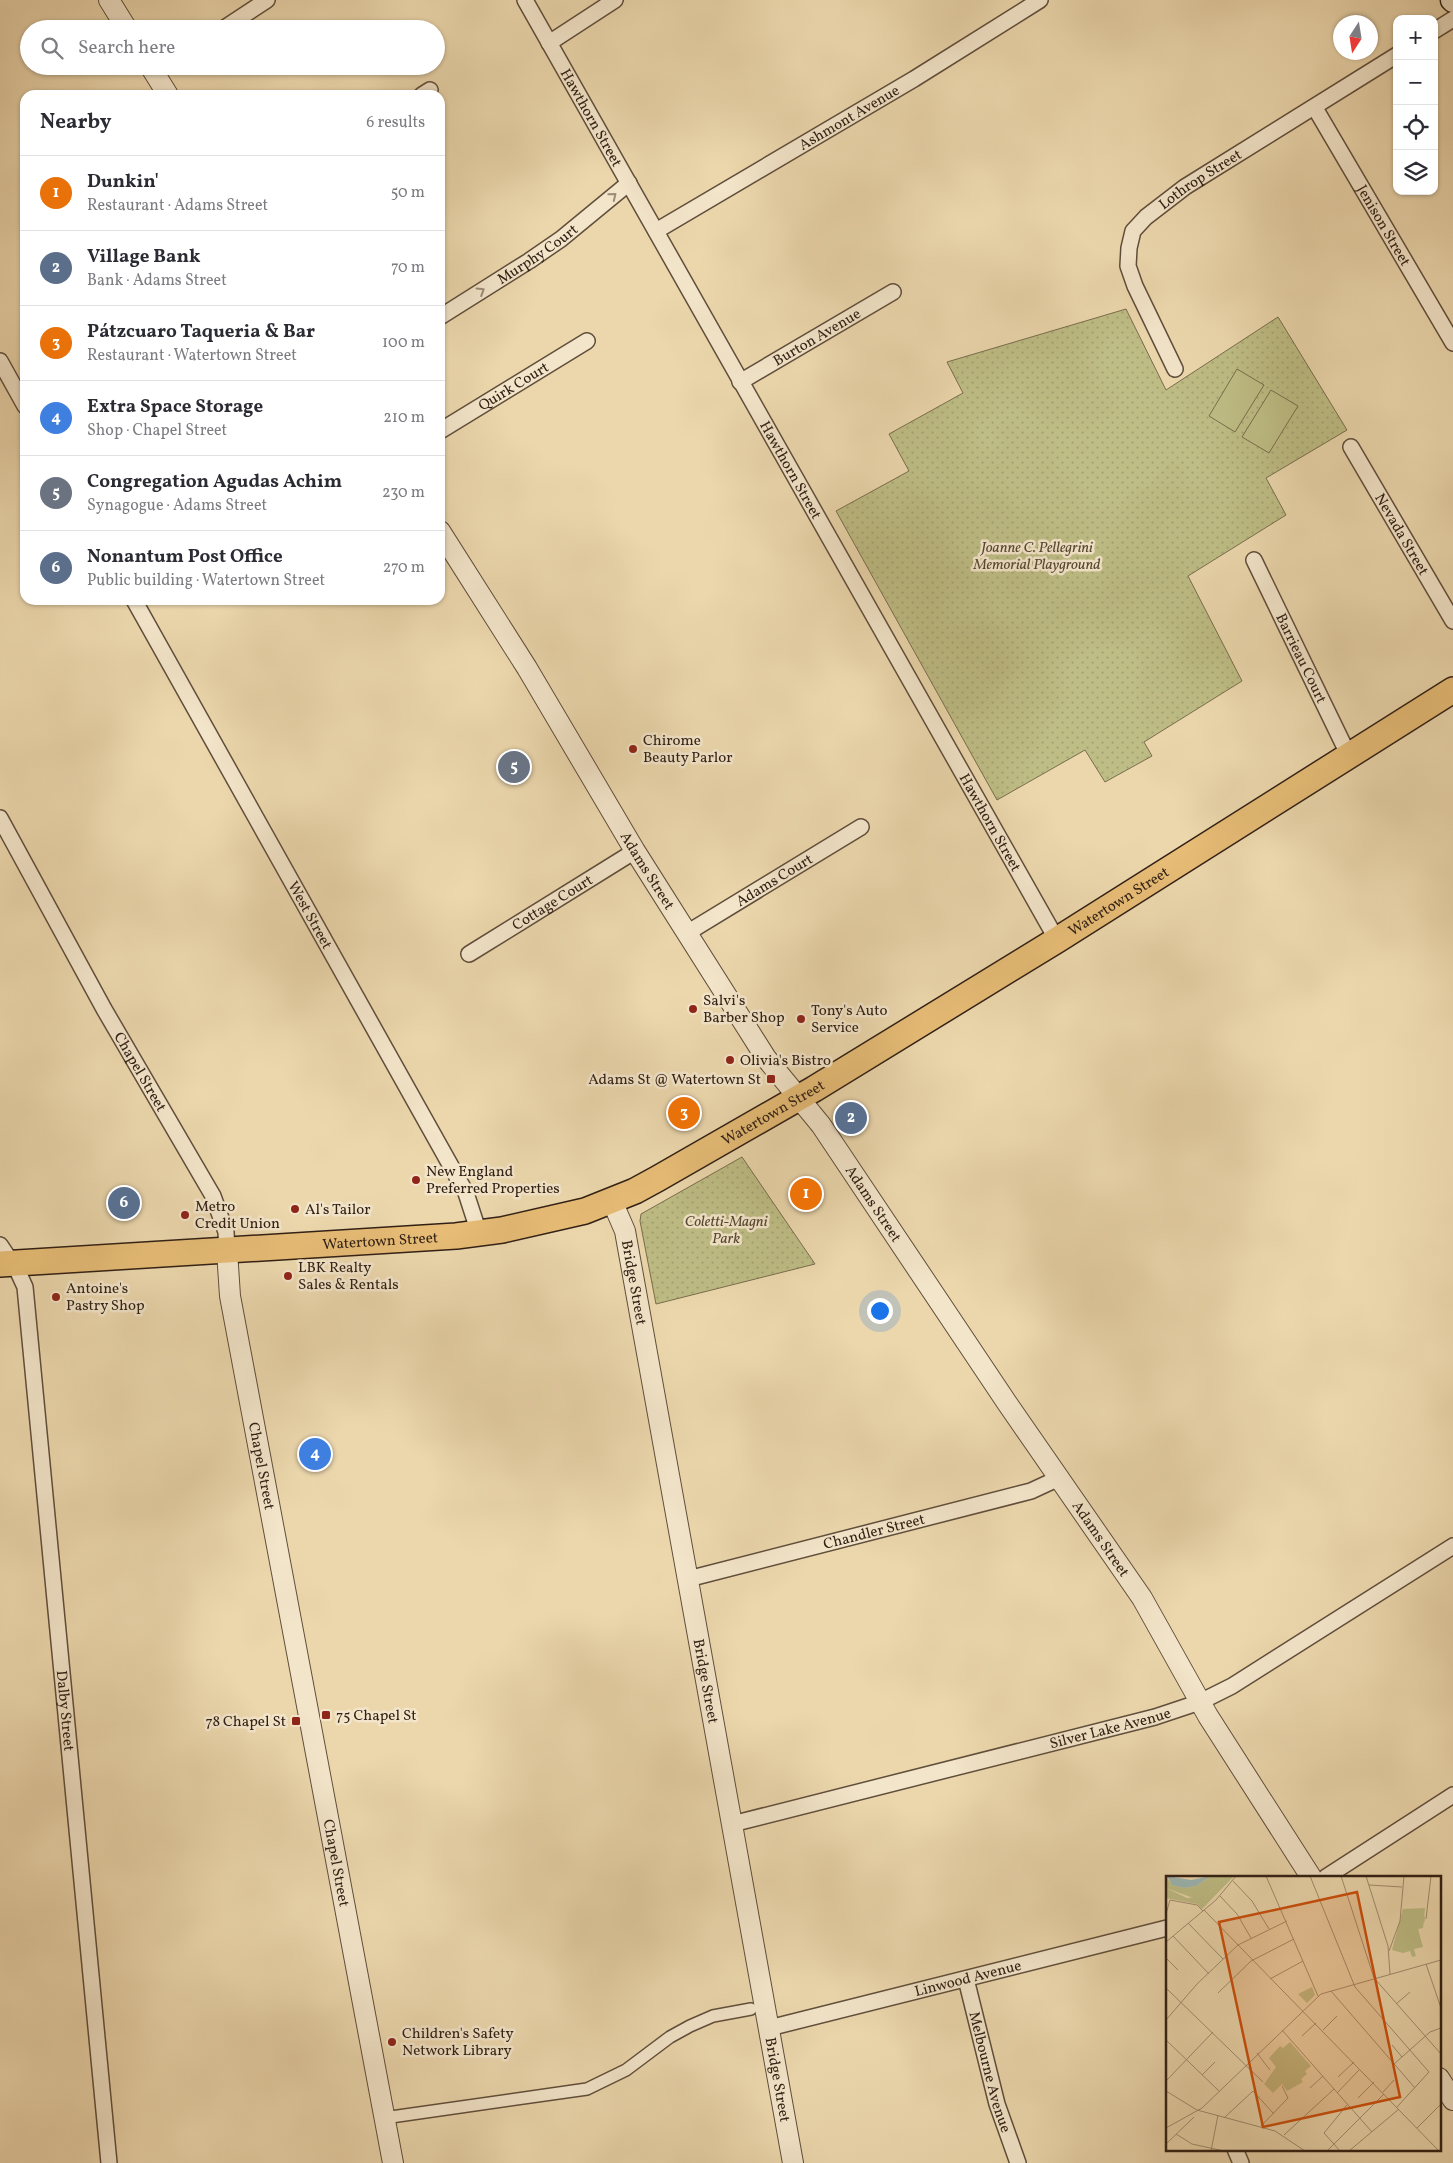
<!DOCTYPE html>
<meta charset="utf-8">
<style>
:root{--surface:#fff;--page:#f2f2f3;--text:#2b2b33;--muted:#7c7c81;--line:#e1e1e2;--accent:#111827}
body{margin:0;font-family:Vollkorn,serif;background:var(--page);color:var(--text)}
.controls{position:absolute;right:15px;top:15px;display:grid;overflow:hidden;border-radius:10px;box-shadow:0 1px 4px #0004}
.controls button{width:45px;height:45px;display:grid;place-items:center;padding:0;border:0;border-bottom:1px solid var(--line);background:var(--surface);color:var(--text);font:25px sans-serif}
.compass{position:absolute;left:1333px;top:15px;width:45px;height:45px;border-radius:50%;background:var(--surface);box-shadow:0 1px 4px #0004;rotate:192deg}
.you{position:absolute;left:879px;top:1310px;width:18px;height:18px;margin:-12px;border:4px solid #fff;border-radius:50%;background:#1a73e8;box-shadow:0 0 0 8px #1a73e833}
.badge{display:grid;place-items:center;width:32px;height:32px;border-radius:50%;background:var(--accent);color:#fff;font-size:16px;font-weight:700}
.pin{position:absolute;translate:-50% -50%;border:2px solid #fff;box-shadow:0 1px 5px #0006}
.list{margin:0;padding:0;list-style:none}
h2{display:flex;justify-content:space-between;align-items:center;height:65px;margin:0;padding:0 20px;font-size:21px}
h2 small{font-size:16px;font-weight:400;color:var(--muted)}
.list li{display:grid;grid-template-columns:32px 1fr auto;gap:15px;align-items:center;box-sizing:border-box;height:75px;padding:0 20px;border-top:1px solid var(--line)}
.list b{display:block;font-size:19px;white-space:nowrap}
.list p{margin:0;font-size:16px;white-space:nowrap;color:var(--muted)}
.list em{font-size:16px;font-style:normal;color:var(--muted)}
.icon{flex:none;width:28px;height:28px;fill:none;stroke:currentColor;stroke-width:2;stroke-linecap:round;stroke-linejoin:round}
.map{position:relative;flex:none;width:1453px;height:2163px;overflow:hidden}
.search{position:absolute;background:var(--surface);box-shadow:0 1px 4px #0004;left:20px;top:20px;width:425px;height:55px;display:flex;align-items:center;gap:12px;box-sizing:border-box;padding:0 18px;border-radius:28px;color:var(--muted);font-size:19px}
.panel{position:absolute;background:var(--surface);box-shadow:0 1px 4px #0004;left:20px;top:90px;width:425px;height:515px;border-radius:15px}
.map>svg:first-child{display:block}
</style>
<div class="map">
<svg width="1453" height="2163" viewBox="0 0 1453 2163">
<defs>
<pattern id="grass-dots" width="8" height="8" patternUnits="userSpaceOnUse" patternTransform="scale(1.25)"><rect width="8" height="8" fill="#bebd85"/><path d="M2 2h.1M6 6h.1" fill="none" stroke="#a4a272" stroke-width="1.8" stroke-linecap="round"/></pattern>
</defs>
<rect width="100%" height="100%" fill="#ecd7ad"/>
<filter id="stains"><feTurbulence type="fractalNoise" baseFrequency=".004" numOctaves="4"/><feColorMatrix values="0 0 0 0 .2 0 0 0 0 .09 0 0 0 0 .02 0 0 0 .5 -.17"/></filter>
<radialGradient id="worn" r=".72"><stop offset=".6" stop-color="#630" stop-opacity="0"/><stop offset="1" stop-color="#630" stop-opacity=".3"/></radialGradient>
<path fill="url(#grass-dots)" stroke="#786e4d" d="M 1126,309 L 1166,390 L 1278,317 L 1347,430 L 1266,478 L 1286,515 L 1188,576 L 1242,681 L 1144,742 L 1152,756 L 1105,782 L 1085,750 L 997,800 L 836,511 L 909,471 L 889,434 L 963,393 L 947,362 Z
M 742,1157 L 815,1264 L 656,1304 L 640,1221 L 641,1214 Z"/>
<path fill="#bebd85" stroke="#786e4d" d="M 1237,369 L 1264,385 L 1235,432 L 1209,416 Z
M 1271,390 L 1298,406 L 1269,453 L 1242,437 Z"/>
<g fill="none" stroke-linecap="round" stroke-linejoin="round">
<g stroke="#604e3b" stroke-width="14">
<path id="pedestrian" d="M 384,2118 L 587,2089 L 626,2070 L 670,2037 L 690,2026 L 713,2016 L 751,2009"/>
</g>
<g stroke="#604e3b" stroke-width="18">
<g id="minor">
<path id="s1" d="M 525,0 L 1057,940"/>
<path d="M 223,29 L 267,0"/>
<path d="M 1434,31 L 1453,19"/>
<path d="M 549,43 L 615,0"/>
<path d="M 422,95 L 430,90"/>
<path id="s2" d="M 1315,108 L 1453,343"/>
<path id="s3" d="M 656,231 L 914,79 L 1040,0"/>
<path id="s4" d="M 440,317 L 529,261 L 561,239 L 629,183"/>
<path d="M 0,361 L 25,406"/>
<path id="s5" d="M 1175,369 L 1135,286 L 1128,266 L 1129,248 L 1133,231 L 1146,217 L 1185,187 L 1397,55"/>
<path id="s6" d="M 740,382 L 893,292"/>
<path id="s7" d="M 440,431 L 587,341"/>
<path id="s8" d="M 1351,447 L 1453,621"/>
<path id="s9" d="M 1254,560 L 1349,756"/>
<path id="s10" d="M 134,600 L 466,1193 L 479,1233"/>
<path id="s11" d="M 0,818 L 104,1009 L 213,1196 L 226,1232 L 227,1251"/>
<path id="s12" d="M 687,933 L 861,827"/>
<path id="s13" d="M 469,954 L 635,851"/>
<path d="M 0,1245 L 12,1263"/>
<path id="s14" d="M 14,1263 L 25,1287 L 109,2163"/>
<path id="s15" d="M 688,1579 L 1031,1491 L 1059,1478"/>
<path id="s16" d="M 732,1824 L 1155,1717 L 1200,1702 L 1232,1686 L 1453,1546"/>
<path d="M 1326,1877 L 1453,1795"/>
<path id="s17" d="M 966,1979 L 997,2104 L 1018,2163"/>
<path id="s18" d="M 769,2028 L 1167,1928"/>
<path d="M 1235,2149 L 1241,2163"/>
</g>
</g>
<g stroke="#604e3b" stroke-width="22">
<g id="tertiary">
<path d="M 109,0 L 127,29"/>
<path d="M 150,66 L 168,95"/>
<path id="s19" d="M 440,531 L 527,668 L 635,851 L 766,1058 L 821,1125 L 1007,1403 L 1142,1598 L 1208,1716 L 1311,1877"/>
<path id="s20" d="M 612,1201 L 625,1231 L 793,2163"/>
<path id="s21" d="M 227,1251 L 230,1296 L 393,2163"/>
<path d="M 1439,2078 L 1453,2100"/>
</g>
</g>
<g stroke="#312015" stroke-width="25">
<path id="secondary" d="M 1452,0 L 1453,1"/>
</g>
<g stroke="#312015" stroke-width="28">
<g id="primary">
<path id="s22" d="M 0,1264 L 456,1236 L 502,1230 L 585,1211 L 635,1191 L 657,1179 L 814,1089 L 1057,940 L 1453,690"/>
</g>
</g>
<use href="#pedestrian" stroke="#f3e5ca" stroke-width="11"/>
<use href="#minor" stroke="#f3e5ca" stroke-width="15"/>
<use href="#tertiary" stroke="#f3e5ca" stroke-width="20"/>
<use href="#secondary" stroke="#f3e5ca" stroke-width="22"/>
<use href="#primary" stroke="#e6bc76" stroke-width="25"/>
</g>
<defs><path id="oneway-chevron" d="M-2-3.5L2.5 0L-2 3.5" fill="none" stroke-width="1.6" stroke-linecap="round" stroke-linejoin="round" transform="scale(1.25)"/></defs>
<g stroke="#9c8c79">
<use href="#oneway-chevron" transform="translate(613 196) rotate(-39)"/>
<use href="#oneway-chevron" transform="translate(481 291) rotate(-32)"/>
</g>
<g fill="#8f2418" stroke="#f3e5ca" stroke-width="2">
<circle cx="633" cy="749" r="5"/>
<circle cx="693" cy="1009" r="5"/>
<circle cx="801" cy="1019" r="5"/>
<circle cx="730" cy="1060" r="5"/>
<rect x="766" y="1074" width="10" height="10" rx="2.5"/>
<circle cx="416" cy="1180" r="5"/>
<circle cx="295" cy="1209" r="5"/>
<circle cx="185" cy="1215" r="5"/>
<circle cx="288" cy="1276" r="5"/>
<circle cx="56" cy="1297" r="5"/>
<rect x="321" y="1710" width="10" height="10" rx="2.5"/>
<rect x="291" y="1716" width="10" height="10" rx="2.5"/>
<circle cx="392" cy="2042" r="5"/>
</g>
<g text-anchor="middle" stroke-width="5" stroke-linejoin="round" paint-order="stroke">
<g font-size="15" fill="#312015" stroke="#f3e5ca">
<text dy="5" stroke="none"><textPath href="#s1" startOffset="135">Hawthorn Street</textPath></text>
<text dy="5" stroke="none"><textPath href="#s3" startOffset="224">Ashmont Avenue</textPath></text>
<text dy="5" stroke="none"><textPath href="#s5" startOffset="234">Lothrop Street</textPath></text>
<text dy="5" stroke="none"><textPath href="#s2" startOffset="136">Jenison Street</textPath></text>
<text dy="5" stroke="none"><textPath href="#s4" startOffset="116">Murphy Court</textPath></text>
<text dy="5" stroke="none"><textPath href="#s6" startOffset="89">Burton Avenue</textPath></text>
<text dy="5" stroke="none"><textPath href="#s7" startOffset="86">Quirk Court</textPath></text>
<text dy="5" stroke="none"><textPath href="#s1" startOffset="540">Hawthorn Street</textPath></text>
<text dy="5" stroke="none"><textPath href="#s8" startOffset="101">Nevada Street</textPath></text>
<text dy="5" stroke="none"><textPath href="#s9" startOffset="109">Barrieau Court</textPath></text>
<text dy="5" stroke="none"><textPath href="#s1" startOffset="945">Hawthorn Street</textPath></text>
<text dy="5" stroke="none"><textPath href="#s19" startOffset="398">Adams Street</textPath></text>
<text dy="5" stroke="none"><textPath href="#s12" startOffset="102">Adams Court</textPath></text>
<text dy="5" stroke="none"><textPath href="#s22" startOffset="1206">Watertown Street</textPath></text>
<text dy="5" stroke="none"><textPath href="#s13" startOffset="98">Cottage Court</textPath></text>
<text dy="5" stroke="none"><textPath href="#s10" startOffset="361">West Street</textPath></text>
<text dy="5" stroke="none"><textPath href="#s11" startOffset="290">Chapel Street</textPath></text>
<text dy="5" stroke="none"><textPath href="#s22" startOffset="801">Watertown Street</textPath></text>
<text dy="5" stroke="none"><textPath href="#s19" startOffset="801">Adams Street</textPath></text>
<text dy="5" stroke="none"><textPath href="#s22" startOffset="381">Watertown Street</textPath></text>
<text dy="5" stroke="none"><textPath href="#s20" startOffset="85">Bridge Street</textPath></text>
<text dy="5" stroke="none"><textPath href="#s21" startOffset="218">Chapel Street</textPath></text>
<text dy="5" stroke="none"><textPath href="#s15" startOffset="192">Chandler Street</textPath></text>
<text dy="5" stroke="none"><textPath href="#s19" startOffset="1206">Adams Street</textPath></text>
<text dy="5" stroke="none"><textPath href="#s20" startOffset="490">Bridge Street</textPath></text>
<text dy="5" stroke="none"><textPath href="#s14" startOffset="452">Dalby Street</textPath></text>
<text dy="5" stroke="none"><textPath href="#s16" startOffset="390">Silver Lake Avenue</textPath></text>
<text dy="5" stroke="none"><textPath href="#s21" startOffset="622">Chapel Street</textPath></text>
<text dy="5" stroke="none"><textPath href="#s18" startOffset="205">Linwood Avenue</textPath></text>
<text dy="5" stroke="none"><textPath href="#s17" startOffset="96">Melbourne Avenue</textPath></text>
<text dy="5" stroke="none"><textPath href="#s20" startOffset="895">Bridge Street</textPath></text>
</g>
<g font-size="15" font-style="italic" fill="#544731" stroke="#f3e5ca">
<text x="1037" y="552">Joanne C. Pellegrini<tspan x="1037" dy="17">Memorial Playground</tspan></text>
<text x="726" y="1226">Coletti-Magni<tspan x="726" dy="17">Park</tspan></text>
</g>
<g font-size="15" fill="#312015" stroke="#f3e5ca" text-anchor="start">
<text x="643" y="745">Chirome<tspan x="643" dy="17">Beauty Parlor</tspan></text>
<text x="703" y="1005">Salvi's<tspan x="703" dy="17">Barber Shop</tspan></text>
<text x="811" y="1015">Tony's Auto<tspan x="811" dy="17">Service</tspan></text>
<text x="740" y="1065">Olivia's Bistro</text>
<text x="761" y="1084" text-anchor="end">Adams St @ Watertown St</text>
<text x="426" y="1176">New England<tspan x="426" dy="17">Preferred Properties</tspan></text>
<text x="195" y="1211">Metro<tspan x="195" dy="17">Credit Union</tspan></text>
<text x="305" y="1214">Al's Tailor</text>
<text x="298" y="1272">LBK Realty<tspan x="298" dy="17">Sales &amp; Rentals</tspan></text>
<text x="66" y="1293">Antoine's<tspan x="66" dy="17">Pastry Shop</tspan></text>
<text x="336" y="1720">75 Chapel St</text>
<text x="286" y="1726" text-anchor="end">78 Chapel St</text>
<text x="402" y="2038">Children's Safety<tspan x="402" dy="17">Network Library</tspan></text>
</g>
</g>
<g transform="translate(1166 1876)">
<rect width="275" height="275" fill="#ecd7ad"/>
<path d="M 259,32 L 257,52 L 252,53 L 257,71 L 248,73 L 250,80 L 246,81 L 244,75 L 237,77 L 226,74 L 237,33 ZM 146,111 L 149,119 L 141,127 L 132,118 ZM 124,166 L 145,190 L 139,195 L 141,198 L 135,203 L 137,206 L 121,215 L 116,208 L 107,217 L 98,208 L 110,191 L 103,182 L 114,170 L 117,172 Z" fill="#bebd85"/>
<path d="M 59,0 L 68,0 L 36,33 L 31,28 L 0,22 L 0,12 L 21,22 L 39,21 Z" fill="#bebd85"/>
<path d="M 0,0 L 6,9 L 18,12 L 30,10 L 45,0 L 59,0 L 39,21 L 30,23 L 0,12 Z" fill="#bebd85"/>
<path d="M243 43a8 8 0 1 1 16 0a8 8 0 1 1-16 0Z" fill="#bebd85"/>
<path d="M 1,0 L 25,4 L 45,0 L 30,10 L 18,12 L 6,9 Z" fill="#9cb7b4"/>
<path fill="none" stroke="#a18e70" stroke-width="1" d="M 100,0 L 152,120M 144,0 L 189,111 L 263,196 L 231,231M 175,0 L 208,102M 200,0 L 222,70 L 224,98M 67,5 L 86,25 L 103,53M 203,9 L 236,11M 54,20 L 71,38 L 85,62M 38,34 L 273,275M 0,38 L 4,24 L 31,29 L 37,35M 260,43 L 265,0M 22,47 L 57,83M 7,60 L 43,98M 0,66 L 50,24 L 70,0M 223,75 L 234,45 L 238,0M 0,82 L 12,94M 260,88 L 275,132M 104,103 L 137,85M 209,103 L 275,178M 0,112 L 97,206M 165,115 L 249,212M 52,117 L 85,85 L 128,63M 230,128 L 244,116M 0,144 L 31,108 L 72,69 L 121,45M 116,154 L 206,256M 157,154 L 171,140M 136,160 L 150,147M 0,164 L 53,215M 226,169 L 236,181M 91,177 L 104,194M 228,188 L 264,156 L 275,152M 36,199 L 49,186M 172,201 L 188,186M 0,205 L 47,156M 144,212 L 157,200M 0,215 L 31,234 L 109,255 L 139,275M 217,216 L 228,204M 171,217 L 194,193M 192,222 L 208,206M 59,241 L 87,215 L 108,238M 95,250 L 122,222 L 116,210M 0,252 L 36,232 L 155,118 L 275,84M 251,252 L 275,228M 10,258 L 26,268 L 58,275M 118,259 L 168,213M 0,268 L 28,241M 45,275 L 52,239M 161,275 L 218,218M 174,275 L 158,257 L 181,229M 183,275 L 233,233"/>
<path fill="#cd500d" fill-opacity="0.15" stroke="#cd500d" stroke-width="2.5" d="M 191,16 L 234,221 L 97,251 L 53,46 Z"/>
<rect width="275" height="275" fill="none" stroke="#312015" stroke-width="2.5"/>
</g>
<rect width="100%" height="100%" filter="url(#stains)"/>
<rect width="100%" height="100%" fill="url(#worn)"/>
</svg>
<div class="controls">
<button>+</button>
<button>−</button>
<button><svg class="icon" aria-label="locate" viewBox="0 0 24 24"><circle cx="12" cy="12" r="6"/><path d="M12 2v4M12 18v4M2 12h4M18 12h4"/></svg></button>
<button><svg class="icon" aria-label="layers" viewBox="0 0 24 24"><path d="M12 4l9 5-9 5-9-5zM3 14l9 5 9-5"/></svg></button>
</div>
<svg class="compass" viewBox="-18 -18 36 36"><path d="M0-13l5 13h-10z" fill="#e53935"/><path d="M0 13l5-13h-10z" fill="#7c7c81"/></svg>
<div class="you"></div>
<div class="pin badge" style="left:806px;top:1194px;background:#e8710a">1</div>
<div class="pin badge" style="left:851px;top:1118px;background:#5c6f8a">2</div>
<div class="pin badge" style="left:684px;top:1113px;background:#e8710a">3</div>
<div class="pin badge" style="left:315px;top:1454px;background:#3f7fe0">4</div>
<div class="pin badge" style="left:514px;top:767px;background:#6b7280">5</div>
<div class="pin badge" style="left:124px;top:1203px;background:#5c6f8a">6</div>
<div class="search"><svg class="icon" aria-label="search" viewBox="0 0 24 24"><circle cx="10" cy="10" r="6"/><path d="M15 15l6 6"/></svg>Search here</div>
<section class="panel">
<h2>Nearby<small>6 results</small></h2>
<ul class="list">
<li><span class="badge" style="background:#e8710a">1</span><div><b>Dunkin'</b><p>Restaurant · Adams Street</p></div><em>50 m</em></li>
<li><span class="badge" style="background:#5c6f8a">2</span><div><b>Village Bank</b><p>Bank · Adams Street</p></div><em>70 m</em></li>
<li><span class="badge" style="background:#e8710a">3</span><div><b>Pátzcuaro Taqueria &amp; Bar</b><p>Restaurant · Watertown Street</p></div><em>100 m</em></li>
<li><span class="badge" style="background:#3f7fe0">4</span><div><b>Extra Space Storage</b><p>Shop · Chapel Street</p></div><em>210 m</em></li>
<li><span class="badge" style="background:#6b7280">5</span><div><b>Congregation Agudas Achim</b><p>Synagogue · Adams Street</p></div><em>230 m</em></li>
<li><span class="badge" style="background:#5c6f8a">6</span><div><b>Nonantum Post Office</b><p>Public building · Watertown Street</p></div><em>270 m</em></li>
</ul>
</section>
</div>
